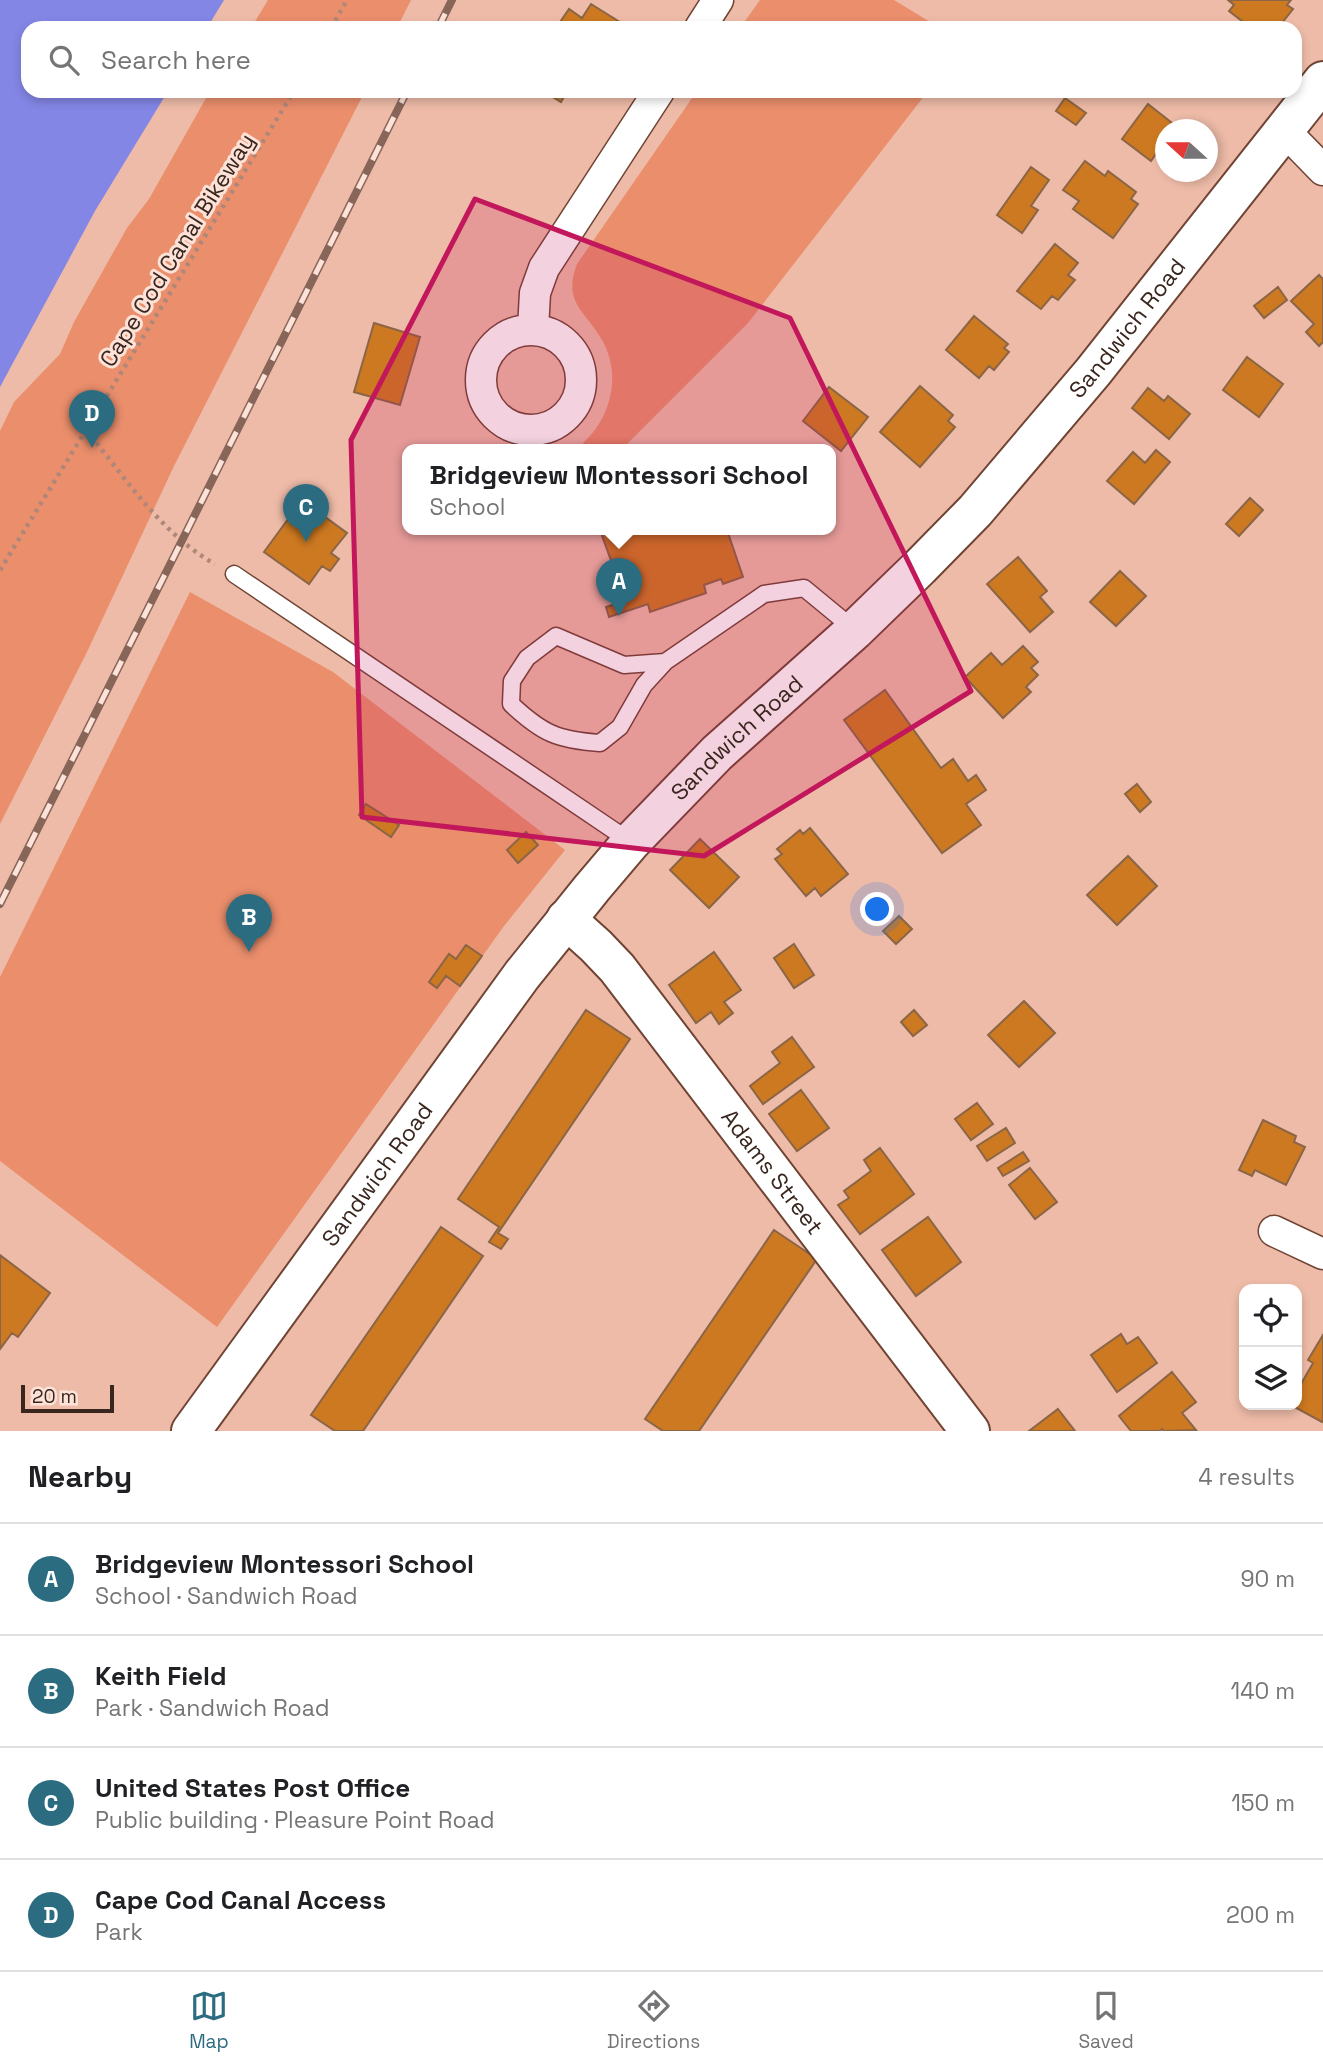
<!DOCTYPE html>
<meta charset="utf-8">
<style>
:root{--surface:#fff;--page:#f2f2f2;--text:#202124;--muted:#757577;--line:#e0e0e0;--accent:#2b6c80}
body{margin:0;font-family:"Space Grotesk",sans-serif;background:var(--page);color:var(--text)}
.controls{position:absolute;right:21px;bottom:21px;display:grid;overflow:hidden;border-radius:14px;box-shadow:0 4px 10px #0003}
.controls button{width:63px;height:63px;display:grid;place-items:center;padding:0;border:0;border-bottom:2px solid var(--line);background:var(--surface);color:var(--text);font:35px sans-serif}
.compass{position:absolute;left:1155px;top:119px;width:63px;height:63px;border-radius:50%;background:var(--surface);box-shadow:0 4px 10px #0003;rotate:291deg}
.scale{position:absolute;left:21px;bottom:18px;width:93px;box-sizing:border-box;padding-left:7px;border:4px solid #39261e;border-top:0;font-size:19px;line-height:24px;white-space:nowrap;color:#39261e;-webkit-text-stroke:5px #fde2d8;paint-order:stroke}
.you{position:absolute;left:878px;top:910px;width:24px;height:24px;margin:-18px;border:5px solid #fff;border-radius:50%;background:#1a73e8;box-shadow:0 0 0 10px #1a73e833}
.badge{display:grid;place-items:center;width:46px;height:46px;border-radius:50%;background:var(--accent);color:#fff;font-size:23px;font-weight:700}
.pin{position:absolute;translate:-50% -58px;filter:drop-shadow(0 2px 4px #0008)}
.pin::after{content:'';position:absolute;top:37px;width:24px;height:21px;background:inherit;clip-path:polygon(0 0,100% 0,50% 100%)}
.popup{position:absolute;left:402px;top:444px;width:434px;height:91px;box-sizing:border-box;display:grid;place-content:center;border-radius:14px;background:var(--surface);filter:drop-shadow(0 2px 5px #0005);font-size:23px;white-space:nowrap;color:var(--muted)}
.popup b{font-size:26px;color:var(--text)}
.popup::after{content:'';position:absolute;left:50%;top:100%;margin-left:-14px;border:14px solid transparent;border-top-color:var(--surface)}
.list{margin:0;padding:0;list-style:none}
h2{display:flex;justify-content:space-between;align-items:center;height:91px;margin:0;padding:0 28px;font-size:30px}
h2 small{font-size:23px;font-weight:400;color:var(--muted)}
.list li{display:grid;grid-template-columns:46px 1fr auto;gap:21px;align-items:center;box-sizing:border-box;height:112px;padding:0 28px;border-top:2px solid var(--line)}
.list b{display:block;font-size:26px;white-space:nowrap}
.list p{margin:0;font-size:23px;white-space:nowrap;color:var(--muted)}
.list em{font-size:23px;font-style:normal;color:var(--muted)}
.icon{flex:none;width:38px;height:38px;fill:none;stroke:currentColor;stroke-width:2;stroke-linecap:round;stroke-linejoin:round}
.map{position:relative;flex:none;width:1323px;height:1431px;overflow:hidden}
.search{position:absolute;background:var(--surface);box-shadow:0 4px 10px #0003;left:21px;right:21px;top:21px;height:77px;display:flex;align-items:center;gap:18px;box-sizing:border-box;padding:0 24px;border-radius:21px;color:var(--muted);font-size:26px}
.sheet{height:539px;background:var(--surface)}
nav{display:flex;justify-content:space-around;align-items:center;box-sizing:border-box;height:98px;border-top:2px solid var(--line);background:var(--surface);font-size:19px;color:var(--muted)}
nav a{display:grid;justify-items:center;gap:4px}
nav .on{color:var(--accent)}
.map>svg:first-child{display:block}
</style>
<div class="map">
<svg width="1323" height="1431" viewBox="0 0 1323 1431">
<rect width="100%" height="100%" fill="#eebba8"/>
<path fill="#ea8e6c" d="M 268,0 L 411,0 L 397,28 L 251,28 Z
M 760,0 L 894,0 L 940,28 L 740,28 Z
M 210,91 L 365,91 L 174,466 L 87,652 L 0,824 L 0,431 L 14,402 L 60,354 L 74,322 L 127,228 L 149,199 Z
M 697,91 L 928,91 L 748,323 L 621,450 L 588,450 L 583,443 C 611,418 622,375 602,340 C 586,311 562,303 577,264 Z
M 190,592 L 333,672 L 565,850 L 504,926 L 217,1327 L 0,1161 L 0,977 Z"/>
<path fill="#8486e6" d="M 0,0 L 224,0 L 207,28 L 28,28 L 28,91 L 168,91 L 95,211 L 0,387 Z"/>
<path fill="#cd7921" stroke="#8a6546" stroke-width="2" d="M 1228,0 L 1291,0 L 1287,5 L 1293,9 L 1278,28 L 1251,28 L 1229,11 L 1234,5 Z
M 591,4 L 623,24 L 620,28 L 556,28 L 569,9 L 582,18 Z
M 543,91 L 567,91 L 561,102 Z
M 1065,98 L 1086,113 L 1076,125 L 1056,111 Z
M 1148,104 L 1181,130 L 1166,130 L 1166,161 L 1156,154 L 1151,161 L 1122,139 Z
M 1085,161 L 1105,176 L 1108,171 L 1136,192 L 1131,199 L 1138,204 L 1113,238 L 1073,209 L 1079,201 L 1063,190 Z
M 1031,167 L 1049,180 L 1031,206 L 1038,210 L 1022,233 L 997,215 Z
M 1055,244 L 1078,263 L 1068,275 L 1075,280 L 1058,300 L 1052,296 L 1041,309 L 1017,291 Z
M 1319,275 L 1323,279 L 1323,342 L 1319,346 L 1306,332 L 1314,324 L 1291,301 Z
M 1278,287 L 1287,300 L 1264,318 L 1254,306 Z
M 974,316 L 1008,344 L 1004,348 L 1009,352 L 994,370 L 989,366 L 979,378 L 946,350 Z
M 374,323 L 420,337 L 400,405 L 354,392 Z
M 1247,357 L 1283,384 L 1259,417 L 1223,390 Z
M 920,386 L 953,415 L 948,421 L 955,427 L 920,467 L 880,432 Z
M 829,387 L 868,417 L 841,451 L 803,421 Z
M 1148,388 L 1164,401 L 1168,396 L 1190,414 L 1169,439 L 1132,408 Z
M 1156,450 L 1170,462 L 1134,504 L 1107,481 L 1133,452 L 1145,463 Z
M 1250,498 L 1263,510 L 1239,536 L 1226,524 Z
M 302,500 L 347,533 L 331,553 L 339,559 L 330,571 L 322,566 L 309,584 L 264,552 Z
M 600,530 L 727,530 L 743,577 L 723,584 L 721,579 L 704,585 L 706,593 L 650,612 L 648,604 L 609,617 L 606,607 L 616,604 L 609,583 L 618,580 Z
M 1018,557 L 1047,591 L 1040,597 L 1053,612 L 1030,632 L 987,584 Z
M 1120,571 L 1146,596 L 1116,626 L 1090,602 Z
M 1023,646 L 1038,662 L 1031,668 L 1038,675 L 1026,687 L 1031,692 L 1003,718 L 965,677 L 991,653 L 1002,665 Z
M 885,690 L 941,768 L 953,759 L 968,781 L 976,775 L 986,790 L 966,804 L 981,825 L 942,853 L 844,720 Z
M 1137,784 L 1151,802 L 1140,812 L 1125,794 Z
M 366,804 L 399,825 L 391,837 L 359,815 Z
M 810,828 L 848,874 L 821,896 L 815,888 L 806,896 L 775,859 L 782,854 L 777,849 L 800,830 L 803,834 Z
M 526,832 L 538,845 L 518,863 L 507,850 Z
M 700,839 L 739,877 L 709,908 L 670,870 Z
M 1128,856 L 1157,886 L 1117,925 L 1087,895 Z
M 899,916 L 912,929 L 896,944 L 883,931 Z
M 794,944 L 814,975 L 794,988 L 774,958 Z
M 466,945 L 482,956 L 460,986 L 446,976 L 437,988 L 429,982 L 449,954 L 456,959 Z
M 714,952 L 741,990 L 724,1002 L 733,1013 L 719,1024 L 711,1012 L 696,1023 L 669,985 Z
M 1024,1001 L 1055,1033 L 1019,1067 L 988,1035 Z
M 586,1010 L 630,1039 L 498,1233 L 508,1239 L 501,1249 L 489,1242 L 499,1227 L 458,1199 Z
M 914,1010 L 927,1025 L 913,1036 L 901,1022 Z
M 792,1037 L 814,1067 L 763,1104 L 750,1086 L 780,1063 L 772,1052 Z
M 801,1090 L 829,1128 L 797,1151 L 769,1114 Z
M 977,1103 L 993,1124 L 971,1140 L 955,1119 Z
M 1263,1120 L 1296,1136 L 1294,1142 L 1305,1147 L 1286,1185 L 1255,1170 L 1252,1176 L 1239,1170 Z
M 1006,1128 L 1015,1143 L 987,1161 L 977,1146 Z
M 880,1148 L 914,1194 L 860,1234 L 838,1205 L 849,1198 L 844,1191 L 871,1171 L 864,1160 Z
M 1023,1152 L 1029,1161 L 1003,1176 L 998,1168 Z
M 1030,1168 L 1057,1202 L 1035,1219 L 1009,1185 Z
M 928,1217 L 961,1262 L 916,1296 L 882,1250 Z
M 441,1227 L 483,1256 L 363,1431 L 335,1431 L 311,1415 Z
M 774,1230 L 817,1259 L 699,1431 L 663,1431 L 645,1419 Z
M 0,1255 L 50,1293 L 18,1337 L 12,1333 L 0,1349 Z
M 1121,1334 L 1127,1344 L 1138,1337 L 1157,1363 L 1117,1392 L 1091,1355 Z
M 1323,1335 L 1323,1421 L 1322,1422 L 1291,1405 L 1297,1405 L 1297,1391 L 1313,1363 L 1308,1360 Z
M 1172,1372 L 1196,1402 L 1182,1413 L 1196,1430 L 1164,1431 L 1162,1429 L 1159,1431 L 1131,1431 L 1119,1416 Z
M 1058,1409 L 1075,1431 L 1029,1431 Z"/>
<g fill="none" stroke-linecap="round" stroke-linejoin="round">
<g stroke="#6f4434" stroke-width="19">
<path id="service" d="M 234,574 L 631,842
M 665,662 L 644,685 L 620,727 L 600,743 C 557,740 542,733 511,704 L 512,681 L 527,658 L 556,636 L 624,665 L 665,662 L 764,594 L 804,588 L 855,630"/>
</g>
<g stroke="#6f4434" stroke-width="33">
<path id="minor" d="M 700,28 L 718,0
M 1284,130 L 1323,170
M 533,329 L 535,293 L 544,268 L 659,91
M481 380a50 50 0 1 1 100 0a50 50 0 1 1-100 0Z
M 1274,1231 L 1323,1254"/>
</g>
<g stroke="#6f4434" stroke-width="42">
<g id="secondary">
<path id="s1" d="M 566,919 L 596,946 L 617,968 L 970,1431"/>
<path id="s2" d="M 191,1431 L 522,975 L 592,888 L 631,842 L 717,753 L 855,630 L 920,567 L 975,511 L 1093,372 L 1323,81"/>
</g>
</g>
<path stroke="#ae8778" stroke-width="4.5" stroke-dasharray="3.5 5" stroke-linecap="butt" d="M 331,28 L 347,0
M 86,430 C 125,477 161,534 215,564
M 0,570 L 294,91"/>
<use href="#service" stroke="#fff" stroke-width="16"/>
<use href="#minor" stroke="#fff" stroke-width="30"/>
<use href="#secondary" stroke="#fff" stroke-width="38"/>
<g stroke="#876659" stroke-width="8">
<path id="rail" d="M 438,28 L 452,0
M 0,904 L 407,91"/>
</g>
<use href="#rail" stroke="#fde2d8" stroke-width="5" stroke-dasharray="16" stroke-linecap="butt"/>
</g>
<path fill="#c2185b" fill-opacity="0.2" stroke="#c2185b" stroke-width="5" stroke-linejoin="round" d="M 475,199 L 790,318 L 971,691 L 704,856 L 362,817 L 351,440 Z"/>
<g text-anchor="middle" stroke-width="6" stroke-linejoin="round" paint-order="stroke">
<g font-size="23" fill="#39261e" stroke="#fde2d8">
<text transform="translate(177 250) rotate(-58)" y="8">Cape Cod Canal Bikeway</text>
<text dy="8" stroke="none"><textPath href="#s2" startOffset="1451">Sandwich Road</textPath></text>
<text dy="8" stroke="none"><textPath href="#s2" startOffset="884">Sandwich Road</textPath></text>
<text dy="8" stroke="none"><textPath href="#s1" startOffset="327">Adams Street</textPath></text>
<text dy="8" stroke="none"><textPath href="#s2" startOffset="317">Sandwich Road</textPath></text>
</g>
</g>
</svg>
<div class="controls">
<button><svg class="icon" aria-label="locate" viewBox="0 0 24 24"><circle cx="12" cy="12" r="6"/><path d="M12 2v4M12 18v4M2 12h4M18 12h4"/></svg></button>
<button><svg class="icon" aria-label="layers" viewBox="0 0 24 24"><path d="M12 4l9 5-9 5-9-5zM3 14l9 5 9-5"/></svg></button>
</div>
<svg class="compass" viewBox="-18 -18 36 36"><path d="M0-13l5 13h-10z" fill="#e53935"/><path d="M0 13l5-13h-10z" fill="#757577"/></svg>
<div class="scale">20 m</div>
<div class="you"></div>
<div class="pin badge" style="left:619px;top:616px">A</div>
<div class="popup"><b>Bridgeview Montessori School</b>School</div>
<div class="pin badge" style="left:249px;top:952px">B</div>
<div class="pin badge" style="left:306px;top:542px">C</div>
<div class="pin badge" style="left:92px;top:448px">D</div>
<div class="search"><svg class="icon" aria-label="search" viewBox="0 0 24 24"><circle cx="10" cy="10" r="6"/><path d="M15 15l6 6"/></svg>Search here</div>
</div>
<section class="sheet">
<h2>Nearby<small>4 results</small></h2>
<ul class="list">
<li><span class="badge">A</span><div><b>Bridgeview Montessori School</b><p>School · Sandwich Road</p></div><em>90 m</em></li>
<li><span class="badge">B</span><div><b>Keith Field</b><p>Park · Sandwich Road</p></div><em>140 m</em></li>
<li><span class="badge">C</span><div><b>United States Post Office</b><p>Public building · Pleasure Point Road</p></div><em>150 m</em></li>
<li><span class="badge">D</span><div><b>Cape Cod Canal Access</b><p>Park</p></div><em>200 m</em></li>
</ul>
</section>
<nav>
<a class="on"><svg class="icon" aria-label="map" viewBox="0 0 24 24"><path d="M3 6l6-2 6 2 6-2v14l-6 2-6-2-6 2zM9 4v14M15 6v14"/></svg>Map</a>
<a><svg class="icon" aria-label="directions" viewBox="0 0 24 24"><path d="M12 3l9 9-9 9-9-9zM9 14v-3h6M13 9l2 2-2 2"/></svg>Directions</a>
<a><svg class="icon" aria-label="saved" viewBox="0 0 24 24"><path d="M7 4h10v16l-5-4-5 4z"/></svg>Saved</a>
</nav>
